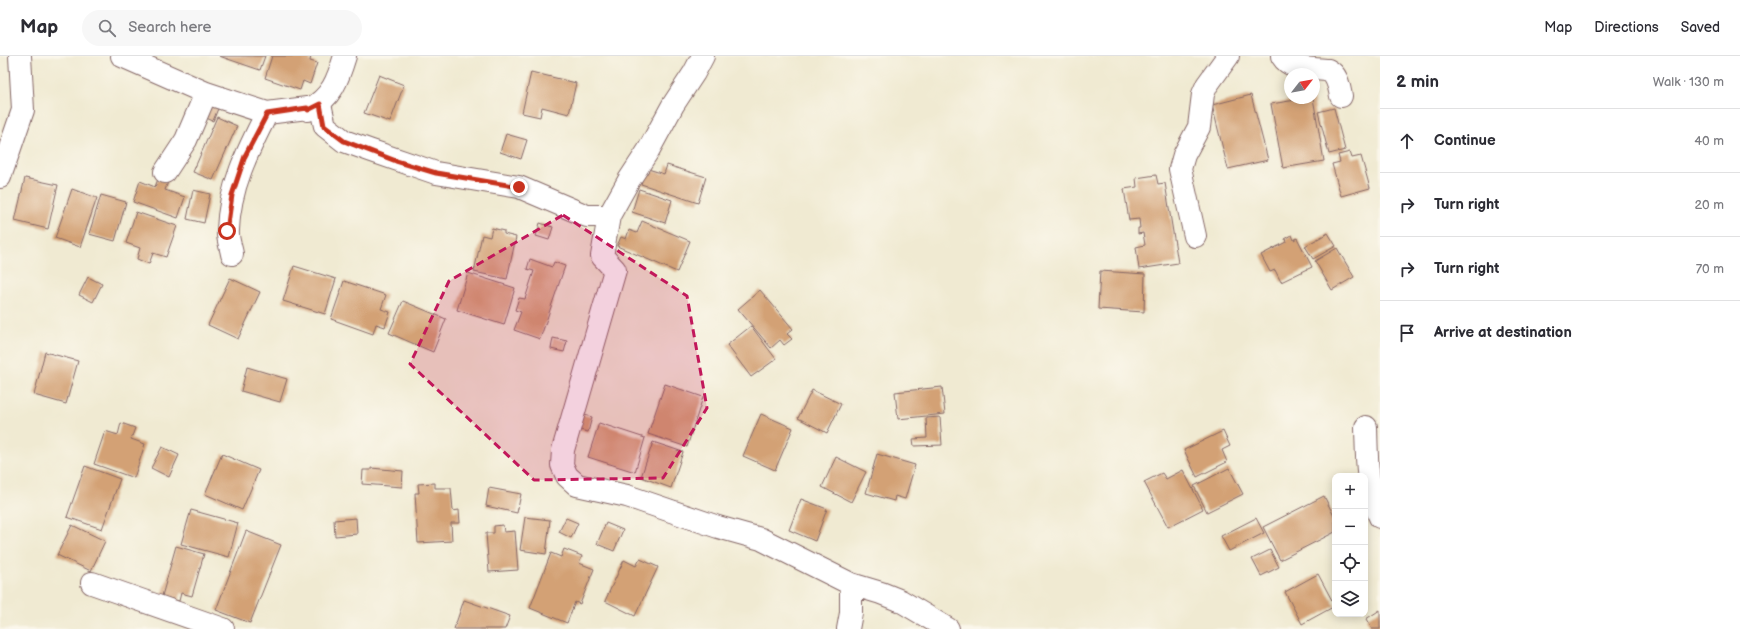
<!DOCTYPE html>
<meta charset="utf-8">
<style>
:root{--surface:#fff;--page:#f7f7f7;--text:#2b2b33;--muted:#7c7c81;--line:#e1e1e2}
body{margin:0;font-family:"Balsamiq Sans",sans-serif;background:var(--page);color:var(--text)}
.controls{position:absolute;right:12px;bottom:12px;display:grid;overflow:hidden;border-radius:8px;box-shadow:0 2px 10px #0003}
.controls button{width:36px;height:36px;display:grid;place-items:center;padding:0;border:0;border-bottom:1px solid var(--line);background:var(--surface);color:var(--text);font:20px sans-serif}
.compass{position:absolute;left:1284px;top:12px;width:36px;height:36px;border-radius:50%;background:var(--surface);box-shadow:0 2px 10px #0003;rotate:59deg}
.stop{position:absolute;width:12px;height:12px;margin:-9px;border:3px solid #c8321e;border-radius:50%;background:#fff}
.stop.end{background:#c8321e;border-color:#fff;box-shadow:0 1px 4px #0008}
.list{margin:0;padding:0;list-style:none}
h2{display:flex;justify-content:space-between;align-items:center;height:52px;margin:0;padding:0 16px;font-size:17px}
h2 small{font-size:13px;font-weight:400;color:var(--muted)}
.list li{display:grid;grid-template-columns:26px 1fr auto;gap:12px;align-items:center;box-sizing:border-box;height:64px;padding:0 16px;border-top:1px solid var(--line)}
.list b{display:block;font-size:15px;white-space:nowrap}
.list em{font-size:13px;font-style:normal;color:var(--muted)}
.icon{flex:none;width:22px;height:22px;fill:none;stroke:currentColor;stroke-width:2;stroke-linecap:round;stroke-linejoin:round}
.map{position:relative;flex:none;width:1380px;height:573px;overflow:hidden}
header{display:flex;align-items:center;gap:24px;box-sizing:border-box;height:56px;padding:0 20px;background:var(--surface);border-bottom:1px solid var(--line)}
header strong{font-size:19px}
nav{display:flex;gap:22px;margin-inline-start:auto;font-size:14px}
.search{width:280px;height:36px;background:var(--page);display:flex;align-items:center;gap:10px;box-sizing:border-box;padding:0 14px;border-radius:22px;color:var(--muted);font-size:15px}
main{display:flex}
aside{flex:1;background:var(--surface)}
.map>svg:first-child{display:block}
</style>
<header>
<strong>Map</strong>
<div class="search"><svg class="icon" aria-label="search" viewBox="0 0 24 24"><circle cx="10" cy="10" r="6"/><path d="M15 15l6 6"/></svg>Search here</div>
<nav><a>Map</a><a>Directions</a><a>Saved</a></nav>
</header>
<main>
<div class="map">
<svg width="1380" height="573" viewBox="0 0 1380 573">
<rect width="100%" height="100%" fill="#fbf7ec"/>
<filter id="ink" filterUnits="userSpaceOnUse"><feTurbulence type="fractalNoise" baseFrequency=".025" numOctaves="2"/><feDisplacementMap in="SourceGraphic" scale="8" xChannelSelector="R" yChannelSelector="G"/><feConvolveMatrix kernelMatrix="1 2 1 2 8 2 1 2 1" color-interpolation-filters="sRGB"/></filter>
<filter id="wash" filterUnits="userSpaceOnUse"><feTurbulence type="fractalNoise" baseFrequency=".012" numOctaves="4" result="noise"/><feDisplacementMap in="SourceGraphic" scale="16" xChannelSelector="R" yChannelSelector="G"/><feGaussianBlur stdDeviation="0.9" result="paint"/><feColorMatrix in="noise" values="0 0 0 0 0 0 0 0 0 0 0 0 0 0 0 0 0 1.4 0 .05"/><feComposite in="paint" operator="in"/></filter>
<g filter="url(#wash)">
<rect width="100%" height="100%" fill="#f0ead2"/>
<g id="blocks">
<path fill="#d3a174" d="M 219,0 L 265,0 L 260,14 Z
M 272,0 L 311,0 L 310,5 L 317,7 L 310,28 L 303,25 L 300,34 L 265,22 Z
M 531,16 L 576,27 L 569,58 L 542,51 L 540,61 L 522,57 Z
M 379,19 L 404,29 L 390,66 L 364,57 Z
M 1251,39 L 1268,104 L 1228,113 L 1212,49 Z
M 1308,42 L 1313,42 L 1324,105 L 1283,112 L 1271,48 Z
M 208,45 L 219,50 L 213,65 L 202,60 Z
M 1334,52 L 1345,94 L 1329,98 L 1318,56 Z
M 217,61 L 237,70 L 213,124 L 193,116 Z
M 506,78 L 527,84 L 521,103 L 500,96 Z
M 1350,96 L 1352,102 L 1361,100 L 1370,132 L 1341,140 L 1332,108 L 1340,106 L 1338,99 Z
M 667,109 L 706,121 L 698,147 L 641,128 L 645,112 L 664,118 Z
M 1156,119 L 1158,128 L 1165,127 L 1178,207 L 1139,213 L 1136,191 L 1145,189 L 1143,177 L 1138,178 L 1138,172 L 1140,172 L 1139,163 L 1129,164 L 1124,133 L 1137,131 L 1136,122 Z
M 25,122 L 58,129 L 48,173 L 15,165 Z
M 158,123 L 168,126 L 165,134 L 185,141 L 178,162 L 133,146 L 140,125 L 155,131 Z
M 72,133 L 97,142 L 80,191 L 55,182 Z
M 639,133 L 672,144 L 665,167 L 632,156 Z
M 193,134 L 210,138 L 204,167 L 187,163 Z
M 101,139 L 126,146 L 115,185 L 89,178 Z
M 136,156 L 177,170 L 166,201 L 153,197 L 149,208 L 137,203 L 140,192 L 126,187 Z
M 642,165 L 690,185 L 677,216 L 617,190 L 621,181 L 626,183 L 629,174 L 637,177 Z
M 540,167 L 553,171 L 549,184 L 536,180 Z
M 492,172 L 504,175 L 504,178 L 516,181 L 507,223 L 474,216 L 482,179 L 490,181 Z
M 1328,177 L 1336,190 L 1313,203 L 1305,190 Z
M 1292,179 L 1294,184 L 1297,182 L 1312,211 L 1281,226 L 1275,214 L 1270,216 L 1261,199 L 1286,186 L 1285,183 Z
M 1337,192 L 1354,221 L 1332,234 L 1315,205 Z
M 530,203 L 552,211 L 554,206 L 565,210 L 540,283 L 514,274 L 521,256 L 515,254 L 519,242 L 525,243 L 534,215 L 527,213 Z
M 294,210 L 336,223 L 325,258 L 283,245 Z
M 1100,215 L 1145,218 L 1144,256 L 1098,253 Z
M 468,217 L 515,232 L 504,269 L 457,254 Z
M 88,221 L 102,228 L 93,246 L 79,239 Z
M 230,222 L 260,236 L 238,283 L 208,269 Z
M 344,225 L 386,239 L 381,253 L 390,256 L 385,271 L 376,268 L 373,278 L 331,263 Z
M 760,234 L 793,273 L 787,278 L 792,283 L 784,289 L 780,284 L 771,292 L 738,253 Z
M 403,245 L 446,263 L 433,296 L 389,277 Z
M 751,270 L 776,303 L 751,321 L 727,289 Z
M 553,282 L 567,285 L 564,296 L 551,293 Z
M 45,296 L 78,305 L 66,348 L 34,339 Z
M 247,311 L 287,323 L 280,346 L 241,335 Z
M 665,328 L 703,341 L 687,391 L 648,378 Z
M 942,331 L 945,358 L 898,363 L 895,336 Z
M 812,334 L 841,348 L 827,377 L 798,362 Z
M 580,358 L 592,361 L 588,376 L 576,373 Z
M 761,358 L 793,372 L 775,414 L 743,400 Z
M 940,361 L 942,389 L 914,390 L 913,383 L 927,382 L 926,362 Z
M 121,367 L 135,372 L 131,383 L 145,388 L 134,422 L 94,408 L 105,375 L 118,379 Z
M 599,367 L 645,382 L 635,416 L 588,401 Z
M 1223,375 L 1230,390 L 1222,394 L 1227,406 L 1197,421 L 1184,394 Z
M 653,386 L 683,396 L 671,432 L 641,421 Z
M 162,391 L 179,399 L 169,421 L 151,412 Z
M 222,398 L 259,414 L 242,454 L 205,438 Z
M 877,398 L 915,409 L 905,443 L 895,440 L 894,445 L 866,437 Z
M 836,401 L 866,416 L 851,446 L 822,431 Z
M 85,410 L 120,423 L 102,473 L 67,461 Z
M 371,412 L 403,415 L 402,431 L 362,428 L 363,414 L 371,414 Z
M 1229,412 L 1243,438 L 1207,456 L 1194,430 Z
M 1183,414 L 1203,453 L 1168,471 L 1144,426 L 1162,417 L 1166,423 Z
M 435,427 L 435,432 L 451,432 L 453,455 L 459,454 L 460,467 L 451,467 L 452,485 L 418,487 L 415,437 L 419,437 L 418,428 Z
M 489,432 L 521,438 L 517,457 L 486,450 Z
M 1324,440 L 1335,462 L 1335,476 L 1280,504 L 1263,471 Z
M 801,443 L 827,453 L 815,485 L 789,474 Z
M 191,454 L 238,467 L 229,501 L 181,488 Z
M 525,461 L 550,464 L 546,498 L 520,494 Z
M 356,462 L 357,478 L 335,480 L 334,464 Z
M 566,462 L 578,467 L 571,482 L 559,476 Z
M 1256,462 L 1264,477 L 1229,495 L 1221,480 Z
M 606,467 L 623,474 L 614,495 L 597,488 Z
M 72,469 L 105,485 L 91,515 L 57,499 Z
M 503,469 L 504,476 L 515,475 L 518,514 L 489,516 L 486,477 L 494,477 L 494,470 Z
M 246,475 L 281,489 L 250,567 L 216,554 Z
M 176,490 L 204,498 L 192,540 L 181,537 L 179,545 L 162,540 Z
M 564,493 L 582,500 L 579,507 L 594,513 L 580,548 L 575,546 L 567,567 L 530,552 L 551,497 L 561,501 Z
M 1270,494 L 1279,511 L 1261,520 L 1252,503 Z
M 640,503 L 658,511 L 635,560 L 605,545 L 624,504 L 636,510 Z
M 1318,518 L 1335,550 L 1302,568 L 1285,536 Z
M 464,544 L 510,560 L 505,573 L 454,573 Z
M 1380,554 L 1380,573 L 1372,573 L 1366,563 Z"/>
</g>
</g>
<g filter="url(#ink)">
<use href="#blocks" fill-opacity="0" stroke="#846665" stroke-width="1"/>
<g fill="none" stroke-linecap="round" stroke-linejoin="round">
<g stroke="#846665" stroke-width="24">
<path id="minor" d="M 122,0 L 206,37 L 267,57 L 307,52 L 308,54 C 332,42 338,23 345,0
M 703,0 L 694,17 L 673,49 L 648,95 L 629,124 L 609,160 L 602,200 L 615,214 L 563,394 L 562,409 L 567,420 L 577,429 L 627,440 L 718,471 L 761,483 L 851,528 L 881,537 L 901,545 L 948,573
M 1282,0 C 1291,15 1312,12 1328,14 C 1338,19 1339,31 1341,40
M 320,48 L 325,70 L 344,85 L 369,94 L 436,117 L 519,131 L 587,160 L 609,160
M 165,116 L 186,84 L 206,37
M 0,121 L 23,54 L 20,0
M 1195,180 L 1180,113 L 1184,99 L 1199,71 L 1203,38 L 1207,29 L 1228,0
M 232,198 C 231,191 227,182 228,174 C 229,132 248,94 267,57
M 1366,371 C 1367,402 1366,432 1380,461
M 92,527 L 223,573
M 848,573 L 851,557 L 851,528"/>
</g>
<use href="#minor" stroke="#fff" stroke-width="22"/>
</g>
</g>
<g fill="none" stroke-linecap="round" stroke-linejoin="round" filter="url(#ink)">
<path stroke="#c8321e" stroke-width="5" d="M 227,175 L 232,139 L 245,100 L 267,58 L 307,52 L 308,54 L 320,48 L 324,70 L 344,85 L 396,105 L 436,117 L 519,131"/>
</g>
<path fill="#c2185b" fill-opacity="0.2" stroke="#c2185b" stroke-width="3" stroke-dasharray="8 5" stroke-linejoin="round" d="M 563,159 L 687,240 L 707,352 L 663,422 L 534,424 L 410,308 L 449,225 Z"/>
</svg>
<div class="controls">
<button>+</button>
<button>−</button>
<button><svg class="icon" aria-label="locate" viewBox="0 0 24 24"><circle cx="12" cy="12" r="6"/><path d="M12 2v4M12 18v4M2 12h4M18 12h4"/></svg></button>
<button><svg class="icon" aria-label="layers" viewBox="0 0 24 24"><path d="M12 4l9 5-9 5-9-5zM3 14l9 5 9-5"/></svg></button>
</div>
<svg class="compass" viewBox="-18 -18 36 36"><path d="M0-13l5 13h-10z" fill="#e53935"/><path d="M0 13l5-13h-10z" fill="#7c7c81"/></svg>
<div class="stop" style="left:227px;top:175px"></div>
<div class="stop end" style="left:519px;top:131px"></div>
</div>
<aside>
<h2>2 min<small>Walk · 130 m</small></h2>
<ul class="list">
<li><svg class="icon" aria-label="ahead" viewBox="0 0 24 24"><path d="M12 20V5M6 11l6-6 6 6"/></svg><div><b>Continue</b></div><em>40 m</em></li>
<li><svg class="icon" aria-label="right" viewBox="0 0 24 24"><path d="M7 20v-9h11M14 6l5 5-5 5"/></svg><div><b>Turn right</b></div><em>20 m</em></li>
<li><svg class="icon" aria-label="right" viewBox="0 0 24 24"><path d="M7 20v-9h11M14 6l5 5-5 5"/></svg><div><b>Turn right</b></div><em>70 m</em></li>
<li><svg class="icon" aria-label="arrive" viewBox="0 0 24 24"><path d="M6 21V4h12l-3 4 3 4H6"/></svg><div><b>Arrive at destination</b></div></li>
</ul>
</aside>
</main>
